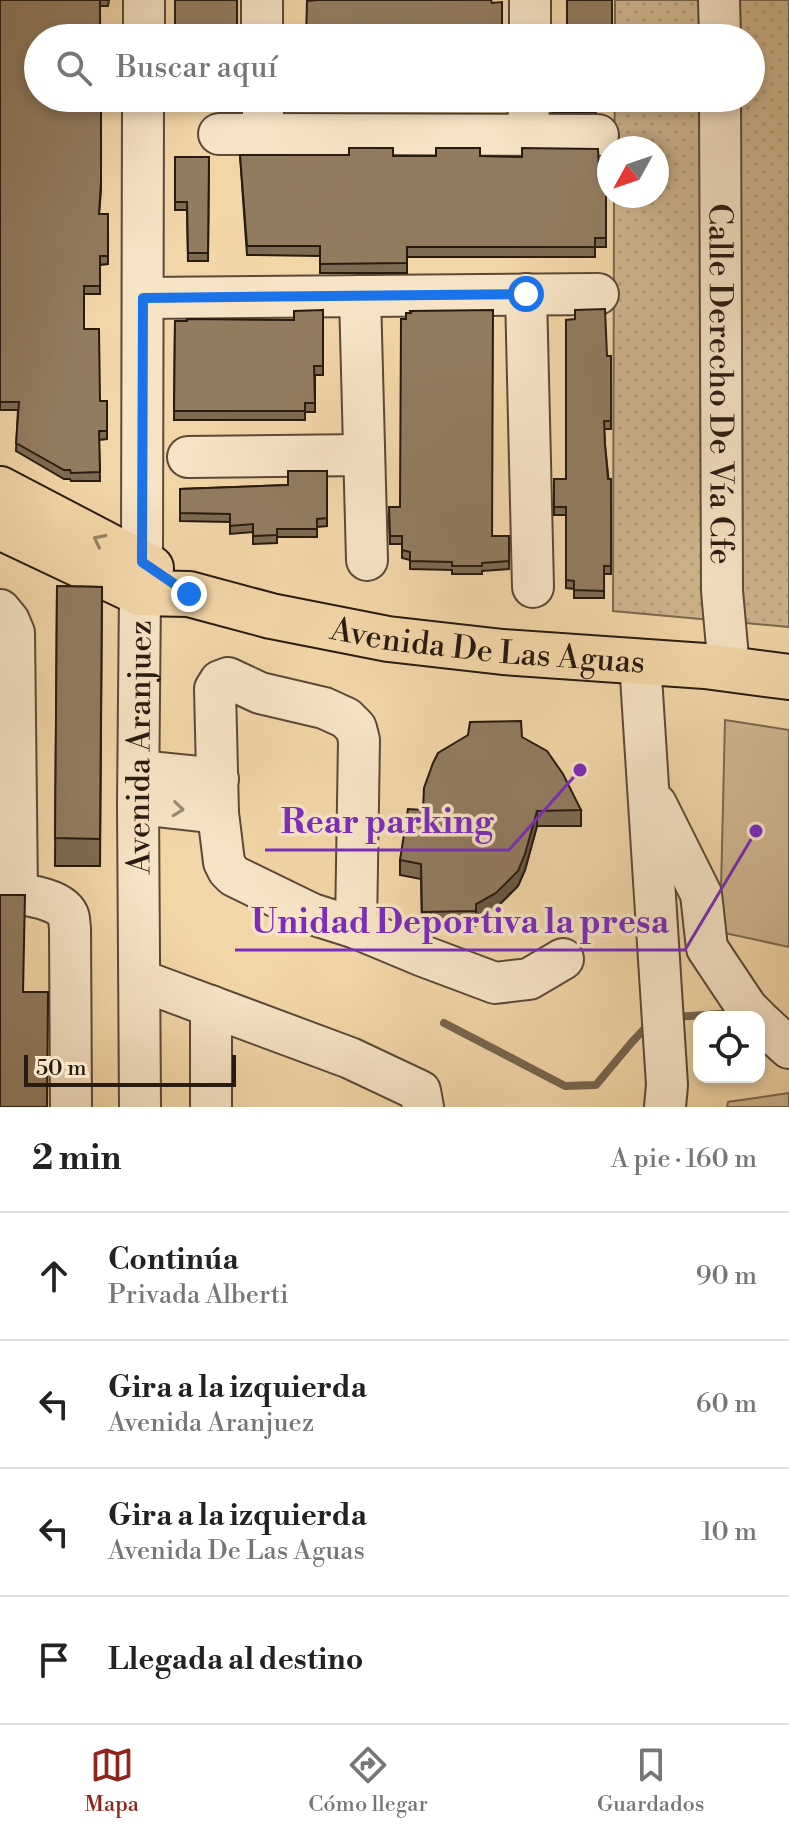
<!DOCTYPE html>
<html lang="es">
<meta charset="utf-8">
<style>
:root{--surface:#fff;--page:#f2f2f2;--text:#222;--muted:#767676;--line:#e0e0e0;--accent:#8f2418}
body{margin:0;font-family:"Libre Bodoni",serif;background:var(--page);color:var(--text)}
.controls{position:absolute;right:24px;bottom:24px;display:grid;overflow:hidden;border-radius:16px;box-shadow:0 4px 12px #0003}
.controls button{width:72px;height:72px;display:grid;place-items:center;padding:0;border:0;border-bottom:2px solid var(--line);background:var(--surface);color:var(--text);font:40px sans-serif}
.compass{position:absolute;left:597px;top:136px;width:72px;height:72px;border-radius:50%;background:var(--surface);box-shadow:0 4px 12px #0003;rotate:230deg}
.scale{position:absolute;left:24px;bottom:20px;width:212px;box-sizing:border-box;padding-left:8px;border:4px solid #281b11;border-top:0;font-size:22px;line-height:28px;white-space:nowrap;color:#281b11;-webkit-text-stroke:6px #f7e4c6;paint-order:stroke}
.stop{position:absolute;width:24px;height:24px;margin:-18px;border:6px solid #1a73e8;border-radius:50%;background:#fff}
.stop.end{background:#1a73e8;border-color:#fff;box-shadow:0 2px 8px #0008}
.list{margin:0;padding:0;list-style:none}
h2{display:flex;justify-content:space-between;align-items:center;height:104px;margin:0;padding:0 32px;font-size:34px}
h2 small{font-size:26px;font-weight:400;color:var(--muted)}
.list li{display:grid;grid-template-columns:52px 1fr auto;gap:24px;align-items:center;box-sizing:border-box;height:128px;padding:0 32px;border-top:2px solid var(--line)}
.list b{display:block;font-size:30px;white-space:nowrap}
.list p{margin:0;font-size:26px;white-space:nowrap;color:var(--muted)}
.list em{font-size:26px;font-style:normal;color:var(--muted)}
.icon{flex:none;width:44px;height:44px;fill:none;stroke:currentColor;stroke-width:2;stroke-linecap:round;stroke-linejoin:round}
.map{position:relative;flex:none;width:789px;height:1107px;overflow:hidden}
.search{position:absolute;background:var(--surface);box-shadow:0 4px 12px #0003;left:24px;right:24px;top:24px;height:88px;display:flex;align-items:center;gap:20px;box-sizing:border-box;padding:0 28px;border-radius:44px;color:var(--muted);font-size:30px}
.sheet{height:616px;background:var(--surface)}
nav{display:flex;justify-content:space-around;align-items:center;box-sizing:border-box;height:112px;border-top:2px solid var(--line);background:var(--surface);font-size:22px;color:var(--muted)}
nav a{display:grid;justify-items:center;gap:4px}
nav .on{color:var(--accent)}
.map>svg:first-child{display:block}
</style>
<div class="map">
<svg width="789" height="1107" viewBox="0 0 789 1107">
<defs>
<pattern id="grass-dots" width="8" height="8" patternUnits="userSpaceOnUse" patternTransform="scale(2)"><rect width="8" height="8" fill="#d0b68e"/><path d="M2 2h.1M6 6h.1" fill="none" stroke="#b39c79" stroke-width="1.8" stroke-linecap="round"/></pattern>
</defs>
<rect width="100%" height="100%" fill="#f3d6a8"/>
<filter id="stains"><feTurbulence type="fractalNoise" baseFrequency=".0025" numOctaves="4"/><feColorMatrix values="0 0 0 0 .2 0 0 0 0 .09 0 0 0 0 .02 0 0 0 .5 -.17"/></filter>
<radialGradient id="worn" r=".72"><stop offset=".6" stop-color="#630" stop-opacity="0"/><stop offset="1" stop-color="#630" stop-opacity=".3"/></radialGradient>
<path fill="url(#grass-dots)" stroke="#7c6850" stroke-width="2" d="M 615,0 L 789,0 L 789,627 L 613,611 L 614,196 L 657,196 L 657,148 L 614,148 L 615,98 L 751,98 L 751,38 L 615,38 Z"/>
<path fill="#d0b68e" stroke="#7c6850" stroke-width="2" d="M 725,720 L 789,730 L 789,947 L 720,932 Z
M 789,1093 L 789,1107 L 727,1107 L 728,1102 Z"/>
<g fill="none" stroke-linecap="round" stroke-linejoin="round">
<path stroke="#78654d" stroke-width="8" d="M 675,1017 L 735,1013
M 444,1023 L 565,1086 L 596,1085 L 632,1042 L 651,1022"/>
<g stroke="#5b4a37" stroke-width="44">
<g id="minor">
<path d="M 262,0 L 262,38"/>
<path d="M 719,0 L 720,38"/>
<path d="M 144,38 L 144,0"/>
<path d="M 530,38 L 530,0"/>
<path d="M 263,98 L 263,133"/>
<path id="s1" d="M 720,98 L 722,591 L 729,669"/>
<path d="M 219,134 L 598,135"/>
<path d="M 528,134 L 529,98"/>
<path d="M 526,294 L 533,587"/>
<path d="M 360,296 L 367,560"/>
<path d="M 143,298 L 598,294"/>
<path d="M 188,457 L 364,455"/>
<path d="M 0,610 L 9,621 L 14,633 L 17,893"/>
<path d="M 640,661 L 667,1085 L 665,1107"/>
<path d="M 228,678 L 260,693 L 324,708 L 346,718 L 356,728 L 359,740 L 356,928 L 312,914 L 234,876 L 228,870 L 224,862 L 218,813 L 215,689 L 220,681 Z"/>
<path d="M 139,771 L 218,779"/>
<path d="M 138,804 L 218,813"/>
<path d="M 656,804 L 701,894 L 707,948 L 747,1008 L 756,1017"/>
<path d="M 0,893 C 17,893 60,897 68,915 C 70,919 69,924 70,928 L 71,1107"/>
<path d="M 356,928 L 423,956 L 495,983 L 529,979 L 563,959"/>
<path d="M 140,980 L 350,1058 L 420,1091 L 423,1107"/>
<path d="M 211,1006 L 211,1107"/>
<path d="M 759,1020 L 789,1048"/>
<path id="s2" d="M 140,1107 L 138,804 L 140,593 L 142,562 L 143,98"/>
</g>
</g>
<g stroke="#281b11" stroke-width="48">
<g id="major">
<path d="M 0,489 L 151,568"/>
<path id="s3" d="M 0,527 L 140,593 L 189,594 L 271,616 L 388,639 L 503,652 L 705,666 L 789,677"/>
</g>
</g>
<use href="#minor" stroke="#f7e4c6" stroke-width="40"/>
<use href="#major" stroke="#f3d6a8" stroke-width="44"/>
</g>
<path fill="#7e6b53" stroke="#281b11" stroke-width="2" d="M 0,0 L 109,0 L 108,6 L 100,6 L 101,190 L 99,214 L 108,214 L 108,264 L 100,265 L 100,294 L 84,294 L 84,329 L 100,401 L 107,401 L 107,439 L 99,440 L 100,481 L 71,481 L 70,479 L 64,479 L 16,451 L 18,410 L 0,410 Z
M 332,98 L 361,98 L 361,108 L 332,108 Z
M 551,98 L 612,98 L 612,109 L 596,110 L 596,112 L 552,112 Z
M 240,155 L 480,156 L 606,167 L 606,247 L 595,247 L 595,257 L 407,257 L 407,273 L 320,273 L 320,256 L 247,255 Z
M 175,157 L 209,157 L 208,261 L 188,261 L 187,210 L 175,210 Z
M 323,310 L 323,375 L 315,375 L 315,412 L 305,412 L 305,420 L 174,420 L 175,321 L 294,320 Z
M 607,356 L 611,356 L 611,429 L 604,429 L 605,445 L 611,503 L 611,574 L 604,574 L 604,598 L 574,598 L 574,589 L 566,588 L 566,515 L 554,515 L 554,479 L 566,479 Z
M 327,471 L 327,526 L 317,527 L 317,537 L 277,537 L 277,543 L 253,544 L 253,532 L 230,534 L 230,522 L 180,521 L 180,489 L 288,485 Z
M 389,514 L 492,536 L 509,536 L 509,569 L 482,571 L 482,574 L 452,574 L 452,570 L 410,569 L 410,560 L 402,558 L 402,544 L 390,544 Z
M 57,586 L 102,587 L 100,866 L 55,866 Z
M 522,737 L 581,810 L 581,826 L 537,826 L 525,870 L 518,886 L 496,908 L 476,919 L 476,926 L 422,928 L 421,879 L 400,875 L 400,860 L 423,810 Z"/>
<path fill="#665743" stroke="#281b11" stroke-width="2" d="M 537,811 L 537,826 L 525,870 L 518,886 L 496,908 L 476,919 L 476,904 Z"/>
<path fill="#927c60" stroke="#281b11" stroke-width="2" d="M 0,0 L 100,0 L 100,38 L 38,38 L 38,98 L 101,98 L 101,182 L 99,214 L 108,214 L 108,256 L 100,256 L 100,286 L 84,286 L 84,329 L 99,329 L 100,401 L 107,401 L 107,431 L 99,431 L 100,472 L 71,473 L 70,470 L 64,470 L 16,443 L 19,402 L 0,402 Z
M 175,0 L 237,0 L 237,36 L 229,36 L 229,38 L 175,38 Z
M 318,0 L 491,0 L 492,3 L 502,2 L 502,38 L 306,38 L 307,1 Z
M 567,0 L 612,0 L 612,38 L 567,38 Z
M 332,98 L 361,98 L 361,100 L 332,100 Z
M 551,98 L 612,98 L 612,102 L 596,102 L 596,104 L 552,104 Z
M 349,148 L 393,148 L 393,156 L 436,156 L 436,148 L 480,148 L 480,156 L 522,157 L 522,148 L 598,149 L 599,166 L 606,167 L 606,238 L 595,238 L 595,247 L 407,247 L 407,263 L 320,264 L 320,246 L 247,246 L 240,155 L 349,155 Z
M 175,157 L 209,157 L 208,253 L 188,253 L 187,202 L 175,202 Z
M 605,309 L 607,356 L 611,356 L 611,421 L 604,421 L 605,445 L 608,479 L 611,479 L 611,566 L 604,566 L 604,591 L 574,590 L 574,581 L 566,580 L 566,507 L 554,507 L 554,479 L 566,479 L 566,320 L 575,319 L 575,310 Z
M 323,310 L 323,366 L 314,366 L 315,403 L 305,403 L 305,411 L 174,411 L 175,321 L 187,321 L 187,319 L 294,320 L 294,311 Z
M 493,310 L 492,536 L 509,536 L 509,561 L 482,563 L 482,566 L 452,566 L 452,562 L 410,561 L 410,552 L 402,550 L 402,536 L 390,536 L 389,507 L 400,507 L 401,319 L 406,319 L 406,313 L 411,313 L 410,311 Z
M 288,471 L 327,471 L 327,518 L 317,519 L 317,529 L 277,529 L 277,535 L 253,536 L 253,524 L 230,526 L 230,514 L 180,513 L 180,489 L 288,485 Z
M 57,586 L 102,587 L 100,839 L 55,838 Z
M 521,721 L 522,737 L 547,751 L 563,774 L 581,810 L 537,811 L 525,854 L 518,871 L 496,893 L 476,904 L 476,911 L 422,912 L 421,864 L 400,860 L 408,809 L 423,810 L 424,788 L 433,763 L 438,753 L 468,735 L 470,722 Z
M 0,895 L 25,895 L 23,992 L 48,992 L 47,1107 L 0,1107 Z"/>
<defs><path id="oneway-chevron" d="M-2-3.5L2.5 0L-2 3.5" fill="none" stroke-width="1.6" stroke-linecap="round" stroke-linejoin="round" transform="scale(2)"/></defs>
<use stroke="#988264" href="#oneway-chevron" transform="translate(99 540) rotate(-153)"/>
<use stroke="#9a8a75" href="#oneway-chevron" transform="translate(178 809) rotate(6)"/>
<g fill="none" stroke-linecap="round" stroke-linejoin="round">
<path stroke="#1a73e8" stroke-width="10" d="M 189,594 L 142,562 L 143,298 L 526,294"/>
</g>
<g text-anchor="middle" stroke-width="7" stroke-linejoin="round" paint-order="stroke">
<g font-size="32" fill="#281b11" stroke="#f7e4c6">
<text dy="11" stroke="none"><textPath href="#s1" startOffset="286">Calle Derecho De Vía Cfe</textPath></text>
<text dy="11" stroke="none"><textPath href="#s3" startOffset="508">Avenida De Las Aguas</textPath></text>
<text dy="11" stroke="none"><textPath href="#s2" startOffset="360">Avenida Aranjuez</textPath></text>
</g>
</g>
<path fill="none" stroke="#7b2cbf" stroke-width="3" d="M580 770L509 850H265M756 831L685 950H235"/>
<g fill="#7b2cbf" stroke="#f7e4c6" stroke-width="3">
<circle cx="580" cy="770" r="8"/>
<circle cx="756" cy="831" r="8"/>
</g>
<g font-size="34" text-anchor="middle" font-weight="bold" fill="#7b2cbf" stroke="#f7e4c6" stroke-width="7" stroke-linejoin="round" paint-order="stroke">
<text x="387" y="833">Rear parking</text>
<text x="460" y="933">Unidad Deportiva la presa</text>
</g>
<rect width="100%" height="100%" filter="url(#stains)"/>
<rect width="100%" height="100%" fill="url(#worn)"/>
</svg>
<div class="controls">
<button><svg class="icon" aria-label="locate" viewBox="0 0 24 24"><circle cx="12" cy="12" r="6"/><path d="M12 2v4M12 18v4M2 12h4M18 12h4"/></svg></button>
</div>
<svg class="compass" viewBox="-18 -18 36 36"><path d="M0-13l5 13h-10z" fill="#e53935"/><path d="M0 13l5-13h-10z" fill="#767676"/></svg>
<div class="scale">50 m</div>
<div class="stop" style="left:526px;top:294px"></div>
<div class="stop end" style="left:189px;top:594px"></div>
<div class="search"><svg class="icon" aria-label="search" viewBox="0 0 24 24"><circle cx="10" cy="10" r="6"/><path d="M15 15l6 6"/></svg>Buscar aquí</div>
</div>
<section class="sheet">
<h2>2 min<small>A pie · 160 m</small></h2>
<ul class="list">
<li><svg class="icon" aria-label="ahead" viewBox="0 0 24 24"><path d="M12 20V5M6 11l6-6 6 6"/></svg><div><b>Continúa</b><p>Privada Alberti</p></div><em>90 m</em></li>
<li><svg class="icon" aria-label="left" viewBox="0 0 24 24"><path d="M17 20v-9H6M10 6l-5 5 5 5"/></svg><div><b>Gira a la izquierda</b><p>Avenida Aranjuez</p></div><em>60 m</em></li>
<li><svg class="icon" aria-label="left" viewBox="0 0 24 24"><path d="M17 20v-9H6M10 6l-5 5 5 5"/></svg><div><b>Gira a la izquierda</b><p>Avenida De Las Aguas</p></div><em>10 m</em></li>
<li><svg class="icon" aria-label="arrive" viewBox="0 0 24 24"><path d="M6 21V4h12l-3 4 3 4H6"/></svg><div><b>Llegada al destino</b></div></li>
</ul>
</section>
<nav>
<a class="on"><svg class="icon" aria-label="map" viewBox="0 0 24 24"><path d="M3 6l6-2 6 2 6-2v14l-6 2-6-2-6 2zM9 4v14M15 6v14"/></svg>Mapa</a>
<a><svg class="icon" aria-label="directions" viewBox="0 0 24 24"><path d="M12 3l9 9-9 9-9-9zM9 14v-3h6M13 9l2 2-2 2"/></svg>Cómo llegar</a>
<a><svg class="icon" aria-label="saved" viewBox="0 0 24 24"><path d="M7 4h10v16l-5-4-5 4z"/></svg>Guardados</a>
</nav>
